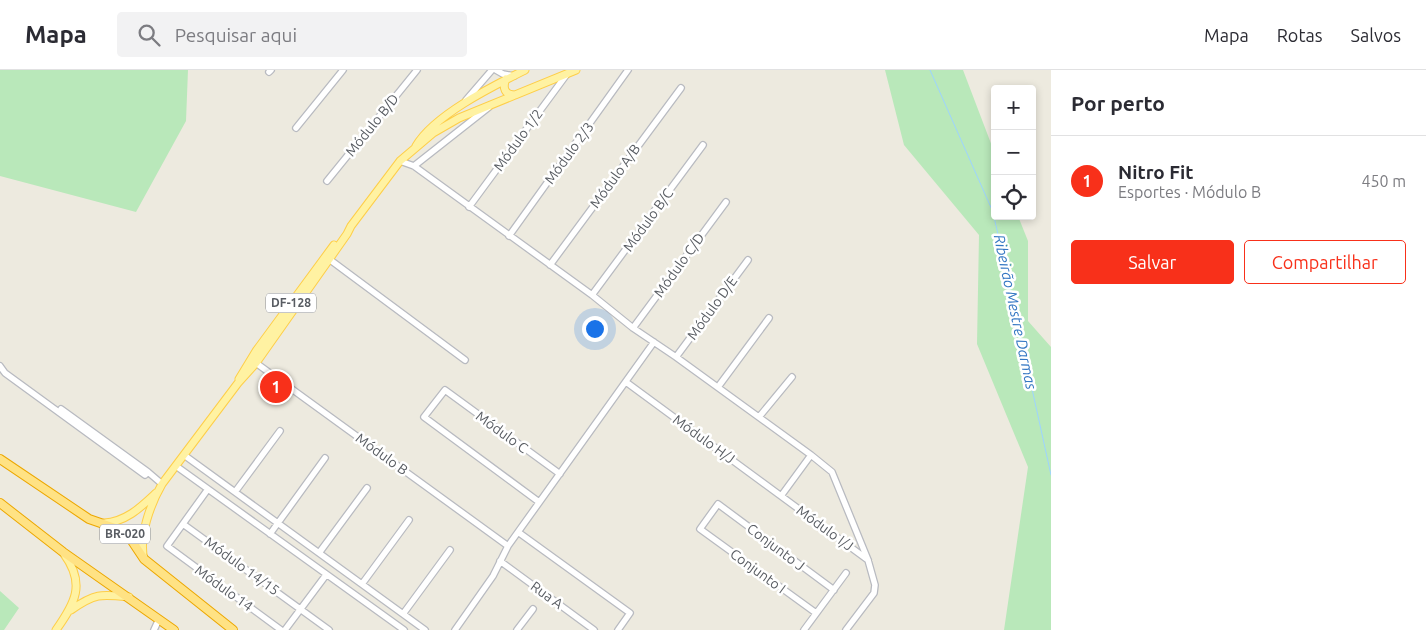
<!DOCTYPE html>
<html lang="pt">
<meta charset="utf-8">
<style>
:root{--surface:#fff;--page:#f2f2f3;--text:#2b2b33;--muted:#7c7c81;--line:#e1e1e2;--accent:#f8301a}
body{margin:0;font-family:Ubuntu,sans-serif;background:var(--page);color:var(--text)}
.controls{position:absolute;right:15px;top:15px;display:grid;overflow:hidden;border-radius:5px;box-shadow:0 2px 8px #0003}
.controls button{width:45px;height:45px;display:grid;place-items:center;padding:0;border:0;border-bottom:1px solid var(--line);background:var(--surface);color:var(--text);font:25px sans-serif}
.you{position:absolute;left:594px;top:258px;width:18px;height:18px;margin:-12px;border:4px solid #fff;border-radius:50%;background:#1a73e8;box-shadow:0 0 0 8px #1a73e833}
.badge{display:grid;place-items:center;width:32px;height:32px;border-radius:50%;background:var(--accent);color:#fff;font-size:16px;font-weight:700}
.pin{position:absolute;translate:-50% -50%;border:2px solid #fff;box-shadow:0 1px 5px #0006}
.list{margin:0;padding:0;list-style:none}
h2{display:flex;justify-content:space-between;align-items:center;height:65px;margin:0;padding:0 20px;font-size:21px}
h2 small{font-size:16px;font-weight:400;color:var(--muted)}
.list li{display:grid;grid-template-columns:32px 1fr auto;gap:15px;align-items:center;box-sizing:border-box;height:90px;padding:0 20px;border-top:1px solid var(--line)}
.list b{display:block;font-size:19px;white-space:nowrap}
.list p{margin:0;font-size:16px;white-space:nowrap;color:var(--muted)}
.list em{font-size:16px;font-style:normal;color:var(--muted)}
.actions{display:flex;gap:10px;padding:15px 20px}
.actions a{flex:1;padding:11px 0;border:1px solid var(--accent);border-radius:5px;text-align:center;font-size:18px;color:var(--accent)}
.actions .main{background:var(--accent);color:#fff}
.icon{flex:none;width:28px;height:28px;fill:none;stroke:currentColor;stroke-width:2;stroke-linecap:round;stroke-linejoin:round}
.map{position:relative;flex:none;width:1051px;height:560px;overflow:hidden}
header{display:flex;align-items:center;gap:30px;box-sizing:border-box;height:70px;padding:0 25px;background:var(--surface);border-bottom:1px solid var(--line)}
header strong{font-size:24px}
nav{display:flex;gap:28px;margin-inline-start:auto;font-size:18px}
.search{width:350px;height:45px;background:var(--page);display:flex;align-items:center;gap:12px;box-sizing:border-box;padding:0 18px;border-radius:5px;color:var(--muted);font-size:19px}
main{display:flex}
aside{flex:1;background:var(--surface)}
.map>svg:first-child{display:block}
</style>
<header>
<strong>Mapa</strong>
<div class="search"><svg class="icon" aria-label="search" viewBox="0 0 24 24"><circle cx="10" cy="10" r="6"/><path d="M15 15l6 6"/></svg>Pesquisar aqui</div>
<nav><a>Mapa</a><a>Rotas</a><a>Salvos</a></nav>
</header>
<main>
<div class="map">
<svg width="1051" height="560" viewBox="0 0 1051 560">
<rect width="100%" height="100%" fill="#edeadf"/>
<path fill="#b9e8ba" d="M 0,0 L 188,0 L 186,51 L 136,142 L 0,106 Z
M 885,0 L 963,0 L 995,84 L 995,146 L 1018,146 L 1028,171 L 1028,251 L 1051,277 L 1051,560 L 1004,560 L 1028,397 L 977,274 L 979,165 L 904,75 Z
M 0,521 L 19,538 L 4,560 L 0,560 Z"/>
<g fill="none" stroke-linecap="round" stroke-linejoin="round">
<path stroke="#9dd3ff" stroke-width="1" d="M 930,0 L 993,142 L 1051,405"/>
<g stroke="#b8bac0" stroke-width="8">
<path id="minor" d="M 496,0 L 503,4 L 514,6
M 269,2 L 271,0
M 466,30 L 492,0
M 296,58 L 343,0
M 400,91 L 414,96 L 592,225 L 633,258 L 676,287 L 811,385 L 832,402 L 868,490 L 875,515 L 874,523 L 846,560
M 414,96 L 489,37
M 327,111 L 417,0
M 469,137 L 567,4
M 509,166 L 628,0
M 329,189 L 465,290
M 550,195 L 681,18
M 592,225 L 703,75
M 633,258 L 726,132
M 676,287 L 748,190
M 256,293 L 508,476
M 0,296 L 5,303 L 145,405 L 148,402 L 162,414
M 626,312 L 868,490
M 718,317 L 769,248
M 61,339 L 148,402
M 759,347 L 792,307
M 184,385 L 425,560
M 176,396 L 404,560
M 208,419 L 167,476 L 281,560
M 235,422 L 280,361
M 781,426 L 811,385
M 539,432 L 424,347 L 445,320 L 560,404
M 183,454 L 329,560
M 518,462 L 630,543 L 618,560
M 270,464 L 325,388
M 319,483 L 367,418
M 500,491 L 594,560
M 362,514 L 409,450
M 816,543 L 700,459 L 718,434 L 834,520
M 403,544 L 450,480
M 154,560 L 159,549
M 285,560 L 326,505
M 455,560 L 493,506 L 508,476 L 654,272
M 517,560 L 533,539
M 804,560 L 846,503"/>
</g>
<g stroke="#fece48" stroke-width="9">
<path id="major" d="M 506,9 C 502,18 505,25 515,25
M 416,76 C 434,45 493,16 525,0
M 239,309 L 256,281 L 334,175
M 104,453 C 126,452 141,437 156,423
M 144,489 C 138,467 151,433 162,414 L 238,313 L 256,293 L 347,164 L 351,156 L 400,91 L 433,63 L 459,48 L 576,0
M 71,540 C 95,523 101,524 129,527
M 56,560 C 75,533 86,514 64,484"/>
</g>
<g stroke="#eca700" stroke-width="10">
<path id="highway" d="M 0,389 L 89,449 L 115,458 L 128,465 L 144,489 L 233,560
M 0,433 L 63,482 L 174,560"/>
</g>
<use href="#minor" stroke="#fff" stroke-width="5.5"/>
<use href="#major" stroke="#fff2a2" stroke-width="7"/>
<use href="#highway" stroke="#ffe284" stroke-width="8"/>
</g>
<g text-anchor="middle" stroke-width="5" stroke-linejoin="round" paint-order="stroke">
<g fill="#fff" stroke="#8a8d91" stroke-width="1">
<rect x="266" y="223.5" width="50" height="19" rx="4"/>
<rect x="100" y="454.5" width="50" height="19" rx="4"/>
</g>
<g font-size="12" font-weight="bold" fill="#585c62">
<text x="291" y="237">DF-128</text>
<text x="125" y="468">BR-020</text>
</g>
<g font-size="14" fill="#585c62" stroke="#fff">
<text transform="translate(372 55) rotate(-51)" y="5">Módulo B/D</text>
<text transform="translate(518 70) rotate(-54)" y="5">Módulo 1/2</text>
<text transform="translate(569 83) rotate(-54)" y="5">Módulo 2/3</text>
<text transform="translate(615 106) rotate(-54)" y="5">Módulo A/B</text>
<text transform="translate(648 150) rotate(-54)" y="5">Módulo B/C</text>
<text transform="translate(679 195) rotate(-54)" y="5">Módulo C/D</text>
<text transform="translate(712 238) rotate(-54)" y="5">Módulo D/E</text>
<text transform="translate(502 362) rotate(36)" y="5">Módulo C</text>
<text transform="translate(704 369) rotate(36)" y="5">Módulo H/J</text>
<text transform="translate(382 384) rotate(36)" y="5">Módulo B</text>
<text transform="translate(825 458) rotate(36)" y="5">Módulo I/J</text>
<text transform="translate(776 477) rotate(37)" y="5">Conjunto J</text>
<text transform="translate(242 496) rotate(36)" y="5">Módulo 14/15</text>
<text transform="translate(758 501) rotate(36)" y="5">Conjunto I</text>
<text transform="translate(224 518) rotate(36)" y="5">Módulo 14</text>
<text transform="translate(547 525) rotate(36)" y="5">Rua A</text>
</g>
<g font-size="15" font-style="italic" fill="#3477c3" stroke="#fff">
<text transform="translate(1015 242) rotate(78)" y="5">Ribeirão Mestre Darmas</text>
</g>
</g>
</svg>
<div class="controls">
<button>+</button>
<button>−</button>
<button><svg class="icon" aria-label="locate" viewBox="0 0 24 24"><circle cx="12" cy="12" r="6"/><path d="M12 2v4M12 18v4M2 12h4M18 12h4"/></svg></button>
</div>
<div class="you"></div>
<div class="pin badge" style="left:276px;top:317px">1</div>
</div>
<aside>
<h2>Por perto<small></small></h2>
<ul class="list">
<li><span class="badge">1</span><div><b>Nitro Fit</b><p>Esportes · Módulo B</p></div><em>450 m</em></li>
</ul>
<div class="actions"><a class="main">Salvar</a><a>Compartilhar</a></div>
</aside>
</main>
